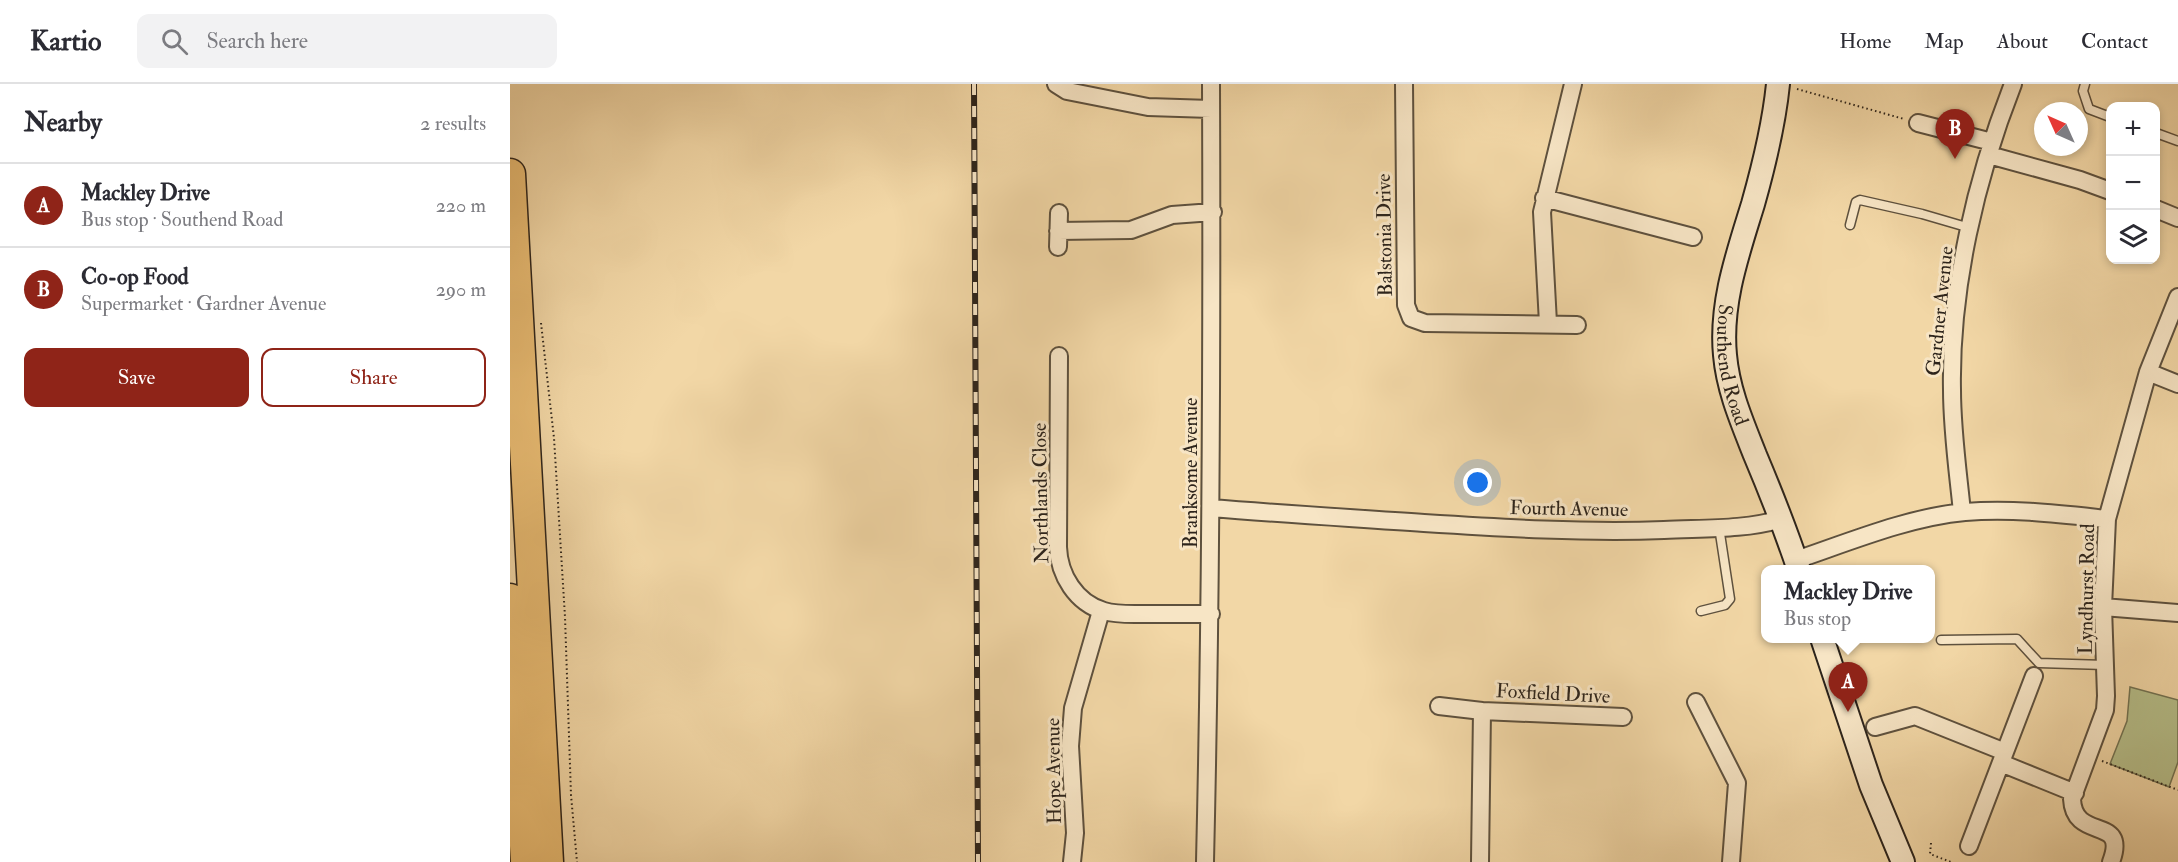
<!DOCTYPE html>
<meta charset="utf-8">
<style>
:root{--surface:#fff;--page:#f2f2f3;--text:#2b2b33;--muted:#7c7c81;--line:#e1e1e2;--accent:#8f2418}
body{margin:0;font-family:"IM FELL Double Pica",serif;background:var(--page);color:var(--text)}
.controls{position:absolute;right:18px;top:18px;display:grid;overflow:hidden;border-radius:12px;box-shadow:0 3px 9px #0003}
.controls button{width:54px;height:54px;display:grid;place-items:center;padding:0;border:0;border-bottom:2px solid var(--line);background:var(--surface);color:var(--text);font:30px sans-serif}
.compass{position:absolute;left:1524px;top:18px;width:54px;height:54px;border-radius:50%;background:var(--surface);box-shadow:0 3px 9px #0003;rotate:315deg}
.you{position:absolute;left:968px;top:399px;width:21px;height:21px;margin:-15px;border:4px solid #fff;border-radius:50%;background:#1a73e8;box-shadow:0 0 0 9px #1a73e833}
.badge{display:grid;place-items:center;width:39px;height:39px;border-radius:50%;background:var(--accent);color:#fff;font-size:20px;font-weight:700}
.pin{position:absolute;translate:-50% -50px;filter:drop-shadow(0 2px 3px #0008)}
.pin::after{content:'';position:absolute;top:32px;width:21px;height:18px;background:inherit;clip-path:polygon(0 0,100% 0,50% 100%)}
.popup{position:absolute;left:1251px;top:481px;width:174px;height:78px;box-sizing:border-box;display:grid;place-content:center;border-radius:12px;background:var(--surface);filter:drop-shadow(0 2px 4px #0005);font-size:20px;white-space:nowrap;color:var(--muted)}
.popup b{font-size:22px;color:var(--text)}
.popup::after{content:'';position:absolute;left:50%;top:100%;margin-left:-12px;border:12px solid transparent;border-top-color:var(--surface)}
.list{margin:0;padding:0;list-style:none}
h2{display:flex;justify-content:space-between;align-items:center;height:78px;margin:0;padding:0 24px;font-size:26px}
h2 small{font-size:20px;font-weight:400;color:var(--muted)}
.list li{display:grid;grid-template-columns:39px 1fr auto;gap:18px;align-items:center;box-sizing:border-box;height:84px;padding:0 24px;border-top:2px solid var(--line)}
.list b{display:block;font-size:22px;white-space:nowrap}
.list p{margin:0;font-size:20px;white-space:nowrap;color:var(--muted)}
.list em{font-size:20px;font-style:normal;color:var(--muted)}
.actions{display:flex;gap:12px;padding:18px 24px}
.actions a{flex:1;padding:14px 0;border:2px solid var(--accent);border-radius:12px;text-align:center;font-size:21px;color:var(--accent)}
.actions .main{background:var(--accent);color:#fff}
.icon{flex:none;width:33px;height:33px;fill:none;stroke:currentColor;stroke-width:2;stroke-linecap:round;stroke-linejoin:round}
.map{position:relative;flex:none;width:1668px;height:778px;overflow:hidden}
header{display:flex;align-items:center;gap:36px;box-sizing:border-box;height:84px;padding:0 30px;background:var(--surface);border-bottom:2px solid var(--line)}
header strong{font-size:28px}
nav{display:flex;gap:33px;margin-inline-start:auto;font-size:21px}
.search{width:420px;height:54px;background:var(--page);display:flex;align-items:center;gap:15px;box-sizing:border-box;padding:0 21px;border-radius:12px;color:var(--muted);font-size:22px}
main{display:flex}
aside{flex:1;background:var(--surface)}
.map>svg:first-child{display:block}
</style>
<header>
<strong>Kartio</strong>
<div class="search"><svg class="icon" aria-label="search" viewBox="0 0 24 24"><circle cx="10" cy="10" r="6"/><path d="M15 15l6 6"/></svg>Search here</div>
<nav><a>Home</a><a>Map</a><a>About</a><a>Contact</a></nav>
</header>
<main>
<aside>
<h2>Nearby<small>2 results</small></h2>
<ul class="list">
<li><span class="badge">A</span><div><b>Mackley Drive</b><p>Bus stop · Southend Road</p></div><em>220 m</em></li>
<li><span class="badge">B</span><div><b>Co-op Food</b><p>Supermarket · Gardner Avenue</p></div><em>290 m</em></li>
</ul>
<div class="actions"><a class="main">Save</a><a>Share</a></div>
</aside>
<div class="map">
<svg width="1668" height="778" viewBox="0 0 1668 778">
<rect width="100%" height="100%" fill="#f2d7a6"/>
<filter id="stains"><feTurbulence type="fractalNoise" baseFrequency=".00333" numOctaves="4"/><feColorMatrix values="0 0 0 0 .2 0 0 0 0 .09 0 0 0 0 .02 0 0 0 .5 -.17"/></filter>
<radialGradient id="worn" r=".72"><stop offset=".6" stop-color="#630" stop-opacity="0"/><stop offset="1" stop-color="#630" stop-opacity=".3"/></radialGradient>
<path fill="#b6bf8a" stroke="#727252" stroke-width="1.5" d="M 1620,603 L 1668,616 L 1668,678 L 1659,703 L 1600,680 L 1617,637 Z"/>
<g fill="none" stroke-linecap="round" stroke-linejoin="round">
<g stroke="#5e513e" stroke-width="11">
<path id="lane" d="M 1575,0 L 1573,7 L 1579,25 L 1600,33
M 1646,49 L 1668,57
M 1340,141 L 1346,118 L 1350,116 L 1412,130 L 1460,144
M 1191,527 L 1215,521 L 1220,515 L 1209,443
M 1431,556 L 1507,555 L 1529,579 L 1595,581"/>
</g>
<g stroke="#5e513e" stroke-width="20">
<path id="street" d="M 546,0 L 557,7 L 638,23 L 701,25
M 894,0 L 896,221 L 901,234 L 915,239 L 1067,241
M 1408,39 L 1482,58
M 1479,71 L 1570,96 L 1600,107
M 1034,114 L 1183,153
M 1646,125 L 1668,134
M 548,147 L 621,146 L 662,131 L 703,128
M 548,163 L 549,129
M 1038,239 L 1032,128 L 1063,0
M 549,272 L 548,463 C 549,491 566,519 594,527 C 607,531 622,530 635,530 C 657,530 679,530 701,530
M 1638,288 L 1668,300
M 701,424 C 772,430 843,434 914,439 C 994,444 1074,449 1154,446 C 1191,444 1236,446 1271,435
M 1452,428 C 1448,388 1442,347 1442,306 C 1440,204 1466,94 1503,0
M 1286,476 C 1339,458 1399,433 1455,428 C 1502,424 1550,430 1597,435
M 1593,523 L 1668,529
M 1186,618 L 1227,699 L 1221,778
M 929,622 L 972,627
M 1365,643 L 1405,632 L 1495,668
M 1491,679 L 1565,709
M 1459,762 L 1524,592
M 562,778 L 565,749 L 560,662 L 563,624 L 591,527
M 695,778 C 701,519 702,259 701,0
M 970,778 L 972,627 L 1113,633
M 1601,778 C 1619,730 1564,759 1562,715 L 1595,626 L 1596,612 L 1593,523 L 1597,435 L 1638,288 L 1668,213"/>
</g>
<g stroke="#2d241b" stroke-width="26">
<g id="secondary">
<path id="s1" d="M 1268,0 C 1264,40 1254,81 1243,120 C 1228,169 1210,219 1215,271 C 1218,306 1232,338 1245,371 C 1261,409 1276,447 1289,486"/>
<path d="M 1312,554 L 1361,701 L 1393,778"/>
</g>
</g>
<g stroke="#2d241b" stroke-width="33">
<path id="highway" d="M 0,90 L 38,778
M 0,515 L 16,778"/>
</g>
<path stroke="#2d241b" stroke-width="2" stroke-dasharray="1.5 3" stroke-linecap="butt" d="M 1287,5 L 1394,35
M 31,239 L 44,354 L 55,533 L 61,711 L 67,778
M 1592,677 L 1668,706
M 1421,759 L 1420,770 L 1441,778"/>
<use href="#lane" stroke="#f7e5c5" stroke-width="8"/>
<use href="#street" stroke="#f7e5c5" stroke-width="16"/>
<use href="#secondary" stroke="#f7e5c5" stroke-width="22"/>
<use href="#highway" stroke="#e9bc73" stroke-width="30"/>
<g stroke="#2d241b" stroke-width="6">
<path id="rail" d="M 464,0 L 468,778"/>
</g>
<use href="#rail" stroke="#f7e5c5" stroke-width="4" stroke-dasharray="11" stroke-linecap="butt"/>
</g>
<g text-anchor="middle" stroke-width="6" stroke-linejoin="round" paint-order="stroke">
<g font-size="20" fill="#2d241b" stroke="#f7e5c5">
<text transform="translate(874 151) rotate(-91)" y="7">Balstonia Drive</text>
<text transform="translate(1429 227) rotate(-84)" y="7">Gardner Avenue</text>
<text dy="7" stroke="none"><textPath href="#s1" startOffset="288">Southend Road</textPath></text>
<text transform="translate(680 389) rotate(-90)" y="7">Branksome Avenue</text>
<text transform="translate(530 409) rotate(-91)" y="7">Northlands Close</text>
<text transform="translate(1059 424) rotate(1)" y="7">Fourth Avenue</text>
<text transform="translate(1576 505) rotate(-89)" y="7">Lyndhurst Road</text>
<text transform="translate(1043 609) rotate(3)" y="7">Foxfield Drive</text>
<text transform="translate(543 687) rotate(-91)" y="7">Hope Avenue</text>
</g>
</g>
<rect width="100%" height="100%" filter="url(#stains)"/>
<rect width="100%" height="100%" fill="url(#worn)"/>
</svg>
<div class="controls">
<button>+</button>
<button>−</button>
<button><svg class="icon" aria-label="layers" viewBox="0 0 24 24"><path d="M12 4l9 5-9 5-9-5zM3 14l9 5 9-5"/></svg></button>
</div>
<svg class="compass" viewBox="-18 -18 36 36"><path d="M0-13l5 13h-10z" fill="#e53935"/><path d="M0 13l5-13h-10z" fill="#7c7c81"/></svg>
<div class="you"></div>
<div class="pin badge" style="left:1338px;top:628px">A</div>
<div class="popup"><b>Mackley Drive</b>Bus stop</div>
<div class="pin badge" style="left:1445px;top:75px">B</div>
</div>
</main>
